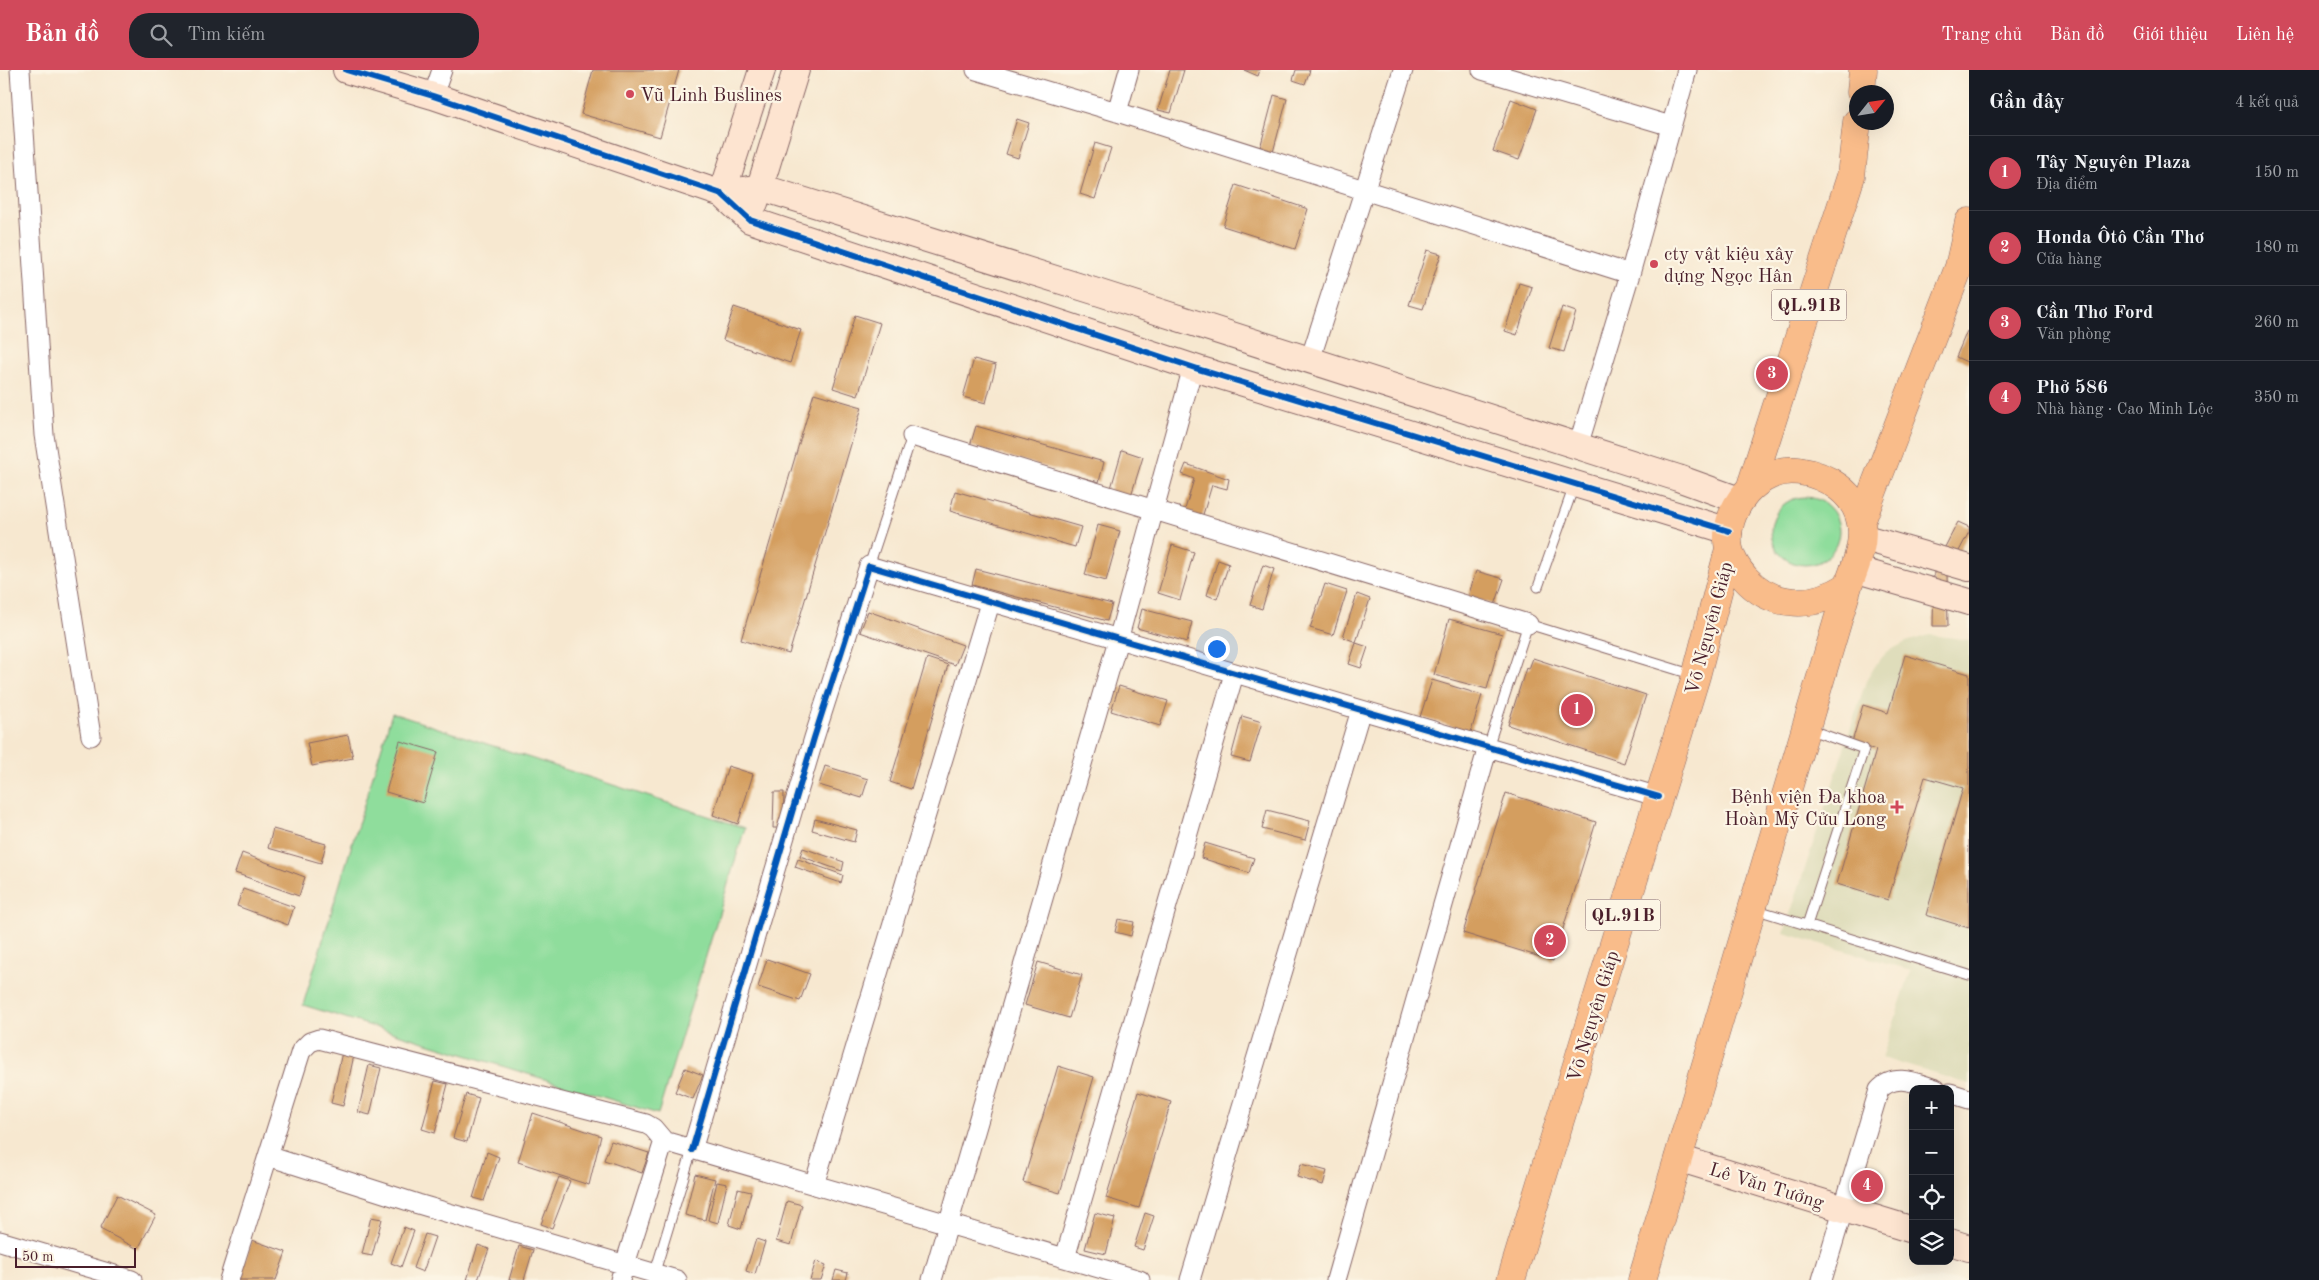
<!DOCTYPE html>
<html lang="vi">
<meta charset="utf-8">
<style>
:root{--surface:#171b24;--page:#20242c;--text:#f1f3f6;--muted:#9ea1a6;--line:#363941;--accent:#d1495b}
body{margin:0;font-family:"Old Standard TT",serif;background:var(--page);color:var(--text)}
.controls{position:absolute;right:15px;bottom:15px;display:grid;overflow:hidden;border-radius:10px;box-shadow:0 5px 20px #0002}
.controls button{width:45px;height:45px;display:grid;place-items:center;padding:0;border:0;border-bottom:1px solid var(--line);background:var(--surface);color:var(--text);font:25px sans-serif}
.compass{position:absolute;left:1849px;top:15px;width:45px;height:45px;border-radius:50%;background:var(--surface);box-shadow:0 5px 20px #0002;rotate:60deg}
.scale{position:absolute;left:15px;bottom:12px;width:121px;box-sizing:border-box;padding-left:5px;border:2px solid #4a1f2b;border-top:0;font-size:14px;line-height:18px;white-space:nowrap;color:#4a1f2b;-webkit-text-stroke:4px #fcf5e5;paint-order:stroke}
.you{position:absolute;left:1216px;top:578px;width:18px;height:18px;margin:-12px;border:4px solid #fff;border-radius:50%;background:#1a73e8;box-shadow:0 0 0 8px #1a73e833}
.badge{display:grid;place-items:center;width:32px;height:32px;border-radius:50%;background:var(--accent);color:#fff;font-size:16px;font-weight:700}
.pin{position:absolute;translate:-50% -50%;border:2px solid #fff;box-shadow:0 1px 5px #0006}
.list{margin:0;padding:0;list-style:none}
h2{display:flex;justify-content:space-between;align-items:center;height:65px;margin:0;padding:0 20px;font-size:21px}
h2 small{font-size:16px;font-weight:400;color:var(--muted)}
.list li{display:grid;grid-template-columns:32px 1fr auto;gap:15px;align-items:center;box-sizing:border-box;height:75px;padding:0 20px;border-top:1px solid var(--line)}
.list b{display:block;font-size:19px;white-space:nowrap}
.list p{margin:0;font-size:16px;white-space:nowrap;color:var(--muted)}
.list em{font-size:16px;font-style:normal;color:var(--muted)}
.icon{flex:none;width:28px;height:28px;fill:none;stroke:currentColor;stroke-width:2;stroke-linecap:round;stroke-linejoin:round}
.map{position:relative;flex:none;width:1969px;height:1210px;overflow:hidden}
header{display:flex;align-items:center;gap:30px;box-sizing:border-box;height:70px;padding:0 25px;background:var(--accent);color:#fff}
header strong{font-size:24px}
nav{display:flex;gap:28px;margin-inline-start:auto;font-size:18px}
.search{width:350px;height:45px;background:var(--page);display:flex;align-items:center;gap:12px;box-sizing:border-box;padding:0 18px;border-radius:20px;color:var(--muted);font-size:19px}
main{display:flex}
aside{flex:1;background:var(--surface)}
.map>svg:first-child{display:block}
</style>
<header>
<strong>Bản đồ</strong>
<div class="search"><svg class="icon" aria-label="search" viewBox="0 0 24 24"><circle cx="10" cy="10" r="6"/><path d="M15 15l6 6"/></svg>Tìm kiếm</div>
<nav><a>Trang chủ</a><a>Bản đồ</a><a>Giới thiệu</a><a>Liên hệ</a></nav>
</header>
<main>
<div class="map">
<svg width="1969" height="1210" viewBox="0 0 1969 1210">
<rect width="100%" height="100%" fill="#fcf5e5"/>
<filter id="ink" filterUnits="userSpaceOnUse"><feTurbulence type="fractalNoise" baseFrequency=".02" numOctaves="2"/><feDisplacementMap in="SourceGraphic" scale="10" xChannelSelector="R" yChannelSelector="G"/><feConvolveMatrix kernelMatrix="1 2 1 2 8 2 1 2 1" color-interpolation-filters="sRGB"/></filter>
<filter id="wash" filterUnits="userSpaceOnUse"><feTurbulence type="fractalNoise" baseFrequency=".0096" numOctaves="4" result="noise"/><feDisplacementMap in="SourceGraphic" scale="20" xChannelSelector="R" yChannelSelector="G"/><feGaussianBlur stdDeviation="1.12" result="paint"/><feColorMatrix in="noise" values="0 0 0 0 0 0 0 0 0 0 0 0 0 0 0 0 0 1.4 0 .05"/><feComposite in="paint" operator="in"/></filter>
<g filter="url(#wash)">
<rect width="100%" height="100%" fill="#f7e8d0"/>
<path fill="#dfddbb" d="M 1930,565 L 1969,570 L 1969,1014 L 1882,988 L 1911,900 L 1784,863 L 1866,611 L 1877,593 L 1887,582 L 1906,572 Z"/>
<path fill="#8fdd9c" stroke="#6c7e64" d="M1771 461a34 34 0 1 1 68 0a34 34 0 1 1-68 0Z
M 392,643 L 745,758 L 658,1044 L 303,935 Z"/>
<g id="blocks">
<path fill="#d49e5f" d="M 593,0 L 679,0 L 660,67 L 581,44 Z
M 1170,0 L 1184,0 L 1171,43 L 1158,40 Z
M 1244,0 L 1260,0 L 1258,6 Z
M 1296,0 L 1310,0 L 1305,14 L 1293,10 Z
M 1274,25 L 1287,29 L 1272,86 L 1259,82 Z
M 1511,29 L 1537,39 L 1519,90 L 1493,81 Z
M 1017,49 L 1029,53 L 1018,88 L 1006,84 Z
M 1095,73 L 1111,78 L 1095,129 L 1080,124 Z
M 1236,115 L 1308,139 L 1295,179 L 1223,156 Z
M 1427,180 L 1441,184 L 1423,239 L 1409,235 Z
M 1519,213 L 1532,217 L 1517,265 L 1505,261 Z
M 734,237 L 801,260 L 790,293 L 723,270 Z
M 1562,237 L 1576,242 L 1564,282 L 1549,278 Z
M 855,245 L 880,253 L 858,326 L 833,318 Z
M 1967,261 L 1969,262 L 1969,293 L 1956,287 Z
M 974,289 L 996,295 L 986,333 L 963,327 Z
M 814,323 L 862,337 L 789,584 L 741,570 Z
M 976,356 L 1104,392 L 1099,412 L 970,376 Z
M 1122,380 L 1143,387 L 1129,432 L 1109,425 Z
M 1186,394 L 1229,409 L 1227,419 L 1212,415 L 1201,451 L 1183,446 L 1194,409 L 1182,404 Z
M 955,421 L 1081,457 L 1075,477 L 950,441 Z
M 1958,452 L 1969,457 L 1969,462 L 1947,504 L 1948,556 L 1933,556 L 1934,498 Z
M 1098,455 L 1120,461 L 1106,511 L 1085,505 Z
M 1172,475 L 1194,482 L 1180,530 L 1158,523 Z
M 1218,490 L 1229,494 L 1217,529 L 1207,525 Z
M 1263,495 L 1274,499 L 1262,539 L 1250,535 Z
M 976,499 L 1112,534 L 1107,551 L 972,515 Z
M 1476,501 L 1504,509 L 1495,535 L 1468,527 Z
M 1325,514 L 1347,521 L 1333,565 L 1310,558 Z
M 1357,524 L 1370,529 L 1356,572 L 1343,567 Z
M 1142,539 L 1192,552 L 1187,572 L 1137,558 Z
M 868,541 L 963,575 L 955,595 L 860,562 Z
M 1449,549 L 1502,564 L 1487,619 L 1434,605 Z
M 1356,573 L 1368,577 L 1361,598 L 1349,594 Z
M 1905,585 L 1969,604 L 1969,858 L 1926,845 L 1963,718 L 1925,707 L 1888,830 L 1837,814 L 1876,680 L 1852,672 L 1863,635 L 1888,643 Z
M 927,588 L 948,595 L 911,719 L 890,712 Z
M 1533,588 L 1646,625 L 1624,693 L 1508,655 L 1526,598 L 1529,599 Z
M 1432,610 L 1482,625 L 1471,662 L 1420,647 Z
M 1119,616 L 1168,631 L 1160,656 L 1111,641 Z
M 1242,646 L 1262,652 L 1250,692 L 1231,687 Z
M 348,665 L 353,688 L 312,696 L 307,673 Z
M 400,671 L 438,682 L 423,733 L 386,722 Z
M 728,696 L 753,704 L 738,754 L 713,745 Z
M 825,696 L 868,709 L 862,728 L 819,715 Z
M 774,722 L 784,722 L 783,758 L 773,758 Z
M 1506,723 L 1596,752 L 1553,891 L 1463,863 Z
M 1267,740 L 1310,751 L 1305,770 L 1262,759 Z
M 815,749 L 857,760 L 854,772 L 812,760 Z
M 273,759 L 326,774 L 321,793 L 268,778 Z
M 1205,773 L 1254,788 L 1249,803 L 1201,788 Z
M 803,778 L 844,792 L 842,801 L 800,786 Z
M 242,783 L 305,807 L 299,826 L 235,803 Z
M 798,789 L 843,805 L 841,813 L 795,797 Z
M 243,819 L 294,837 L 288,855 L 237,836 Z
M 1118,849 L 1134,852 L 1131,866 L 1115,862 Z
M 767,889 L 810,904 L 800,931 L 758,917 Z
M 1038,892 L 1082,905 L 1069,948 L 1025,935 Z
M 342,982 L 354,985 L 343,1036 L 331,1033 Z
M 369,995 L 381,998 L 370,1045 L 358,1042 Z
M 1058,996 L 1094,1007 L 1060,1123 L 1023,1112 Z
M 685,998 L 703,1005 L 693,1029 L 675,1022 Z
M 435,1011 L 448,1014 L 435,1063 L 422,1059 Z
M 1138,1022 L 1171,1032 L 1139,1138 L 1106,1128 Z
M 466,1024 L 479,1028 L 467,1072 L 453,1068 Z
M 533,1043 L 601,1066 L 589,1115 L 518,1092 Z
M 611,1071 L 649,1083 L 642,1103 L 604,1090 Z
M 487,1082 L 499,1087 L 484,1131 L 473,1128 Z
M 1301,1094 L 1327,1101 L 1323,1115 L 1297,1107 Z
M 695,1104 L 715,1109 L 705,1150 L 685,1145 Z
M 559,1107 L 570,1111 L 552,1158 L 541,1154 Z
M 717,1112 L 727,1114 L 718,1153 L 708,1150 Z
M 738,1119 L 751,1122 L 741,1159 L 729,1155 Z
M 117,1125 L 156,1145 L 138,1179 L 100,1159 Z
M 787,1131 L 802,1135 L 791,1175 L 776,1171 Z
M 1095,1143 L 1115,1148 L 1106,1184 L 1085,1179 Z
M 1145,1143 L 1154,1146 L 1143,1180 L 1134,1177 Z
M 371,1147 L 382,1149 L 372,1186 L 362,1184 Z
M 404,1157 L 414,1161 L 401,1197 L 391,1193 Z
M 425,1164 L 435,1167 L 423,1202 L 413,1198 Z
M 756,1169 L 765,1172 L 755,1204 L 746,1201 Z
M 252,1170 L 286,1182 L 276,1210 L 238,1210 Z
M 478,1175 L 489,1179 L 478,1210 L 467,1210 Z
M 519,1176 L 533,1180 L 524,1210 L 509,1210 Z
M 816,1191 L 826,1195 L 821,1210 L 810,1210 Z
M 836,1200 L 848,1203 L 846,1210 L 833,1210 Z"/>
</g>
</g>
<g filter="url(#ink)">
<use href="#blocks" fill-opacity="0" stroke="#876565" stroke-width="1"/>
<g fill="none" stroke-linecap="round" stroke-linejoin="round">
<g stroke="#876565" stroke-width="11">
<path id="lane" d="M 869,496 L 912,366
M 1538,517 L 1574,416
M 1488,677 L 1528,554 L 1694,605
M 1754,839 L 1969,905
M 1807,855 L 1864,679 L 1808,659
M 654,1205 L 692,1080"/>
</g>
<g stroke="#876565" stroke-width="21">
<path id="street" d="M 20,0 L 44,365 L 91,666
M 976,0 L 1117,42 L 1630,204
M 1482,0 L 1671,56
M 433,26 L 442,0
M 1117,42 L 1129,0
M 1310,290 L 1403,0
M 912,366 L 1528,554
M 1578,376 L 1630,204 L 1687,0
M 1950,1023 L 1969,1029
M 692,1080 L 814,668 L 869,496 L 1659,727
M 268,1086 L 418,1134 L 677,1210
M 814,1115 L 990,533
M 0,1171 L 132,1210
M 1065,1188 L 1234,604
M 229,1210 L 301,981 L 310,972 L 319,969 L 646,1054 L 653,1058 L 664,1071 L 1140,1210
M 620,1210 L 664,1071
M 932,1210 L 1118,570 L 1193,297
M 1190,1210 L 1361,640
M 1336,1210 L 1488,677
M 1822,1210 L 1879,1020 C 1895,1002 1916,1013 1936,1019"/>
</g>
<g stroke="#876565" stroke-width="28">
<path id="secondary" d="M 346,0 L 433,26 L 722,124 L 750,150 L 1201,300 L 1729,461
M 722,124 L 760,117 L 1097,222 L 1678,408 L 1739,430
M 722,124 L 762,0
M 755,133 L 796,0
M 1862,467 L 1969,498
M 1854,499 L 1969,532
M 1678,1088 L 1913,1160
M 1950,1172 L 1969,1178"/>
</g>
<g stroke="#876565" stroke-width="29">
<path id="highway" d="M 1861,22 L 1863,0
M 1751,416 L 1851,106 L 1857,52
M 1861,452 L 1959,197 L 1969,152
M 1511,1210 L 1696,606 L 1729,479
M 1642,1210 L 1848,516 C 1855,497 1865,474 1861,453 C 1856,423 1827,405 1799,401 C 1759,395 1721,440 1729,479 C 1731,489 1739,501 1745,508 C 1773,539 1815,538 1848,516"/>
</g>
<use href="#lane" stroke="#fff" stroke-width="9"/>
<use href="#street" stroke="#fff" stroke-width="19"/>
<use href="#secondary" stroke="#fde4d0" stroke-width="26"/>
<use href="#highway" stroke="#f9bc8a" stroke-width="28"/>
<g stroke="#fcf5e5" stroke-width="9">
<path id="cycleway" d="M 346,0 L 433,26 L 722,124 L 750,150 L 1201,300 L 1729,461
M 692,1080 L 814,668 L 869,496 L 1659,727"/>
</g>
<use href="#cycleway" stroke="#0057b8" stroke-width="6"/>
</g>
</g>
<g fill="#d1495b" stroke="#fcf5e5" stroke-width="2">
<circle cx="630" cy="24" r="5"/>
<circle cx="1654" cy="194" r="5"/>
<path d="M1894.5 729.5h5v5h5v5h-5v5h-5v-5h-5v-5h5z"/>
</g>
<g text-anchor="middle" stroke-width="4.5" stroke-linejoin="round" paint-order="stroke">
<g fill="#fcf5e5" stroke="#7f5f63" stroke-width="1">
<rect x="1771.5" y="219.5" width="75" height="31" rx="4"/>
<rect x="1585.5" y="829.5" width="75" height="31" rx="4"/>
</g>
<g font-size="18" font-weight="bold" fill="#4a1f2b">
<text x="1809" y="241">QL.91B</text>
<text x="1623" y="851">QL.91B</text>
</g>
<g font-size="19" fill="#4a1f2b" stroke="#fcf5e5" text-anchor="start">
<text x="640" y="31">Vũ Linh Buslines</text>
<text x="1664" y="190">cty vật kiệu xây<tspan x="1664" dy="22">dựng Ngọc Hân</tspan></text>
<text x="1886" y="733" text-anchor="end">Bệnh viện Đa khoa<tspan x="1886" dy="22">Hoàn Mỹ Cửu Long</tspan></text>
</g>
<g font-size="19" fill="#4a1f2b" stroke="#fcf5e5">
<text transform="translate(1708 558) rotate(-75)" y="7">Võ Nguyên Giáp</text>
<text transform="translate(1592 946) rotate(-73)" y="7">Võ Nguyên Giáp</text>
<text transform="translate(1767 1115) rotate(17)" y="7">Lê Văn Tưởng</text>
</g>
</g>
</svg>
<div class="controls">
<button>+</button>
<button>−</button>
<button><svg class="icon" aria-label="locate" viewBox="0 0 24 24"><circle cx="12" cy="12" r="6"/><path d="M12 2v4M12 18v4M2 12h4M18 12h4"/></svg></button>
<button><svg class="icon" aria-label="layers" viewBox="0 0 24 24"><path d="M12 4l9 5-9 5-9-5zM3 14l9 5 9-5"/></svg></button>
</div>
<svg class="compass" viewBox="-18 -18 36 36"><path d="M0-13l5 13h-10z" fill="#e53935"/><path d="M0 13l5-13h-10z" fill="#9ea1a6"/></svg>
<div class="scale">50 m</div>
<div class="you"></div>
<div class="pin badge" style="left:1577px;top:640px">1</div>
<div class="pin badge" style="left:1550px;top:871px">2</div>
<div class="pin badge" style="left:1772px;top:304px">3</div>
<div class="pin badge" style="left:1867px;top:1116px">4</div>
</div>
<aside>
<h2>Gần đây<small>4 kết quả</small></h2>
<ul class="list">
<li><span class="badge">1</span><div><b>Tây Nguyên Plaza</b><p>Địa điểm</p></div><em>150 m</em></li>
<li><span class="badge">2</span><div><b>Honda Ôtô Cần Thơ</b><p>Cửa hàng</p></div><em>180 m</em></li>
<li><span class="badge">3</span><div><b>Cần Thơ Ford</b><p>Văn phòng</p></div><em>260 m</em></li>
<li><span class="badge">4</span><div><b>Phở 586</b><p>Nhà hàng · Cao Minh Lộc</p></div><em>350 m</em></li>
</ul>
</aside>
</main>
